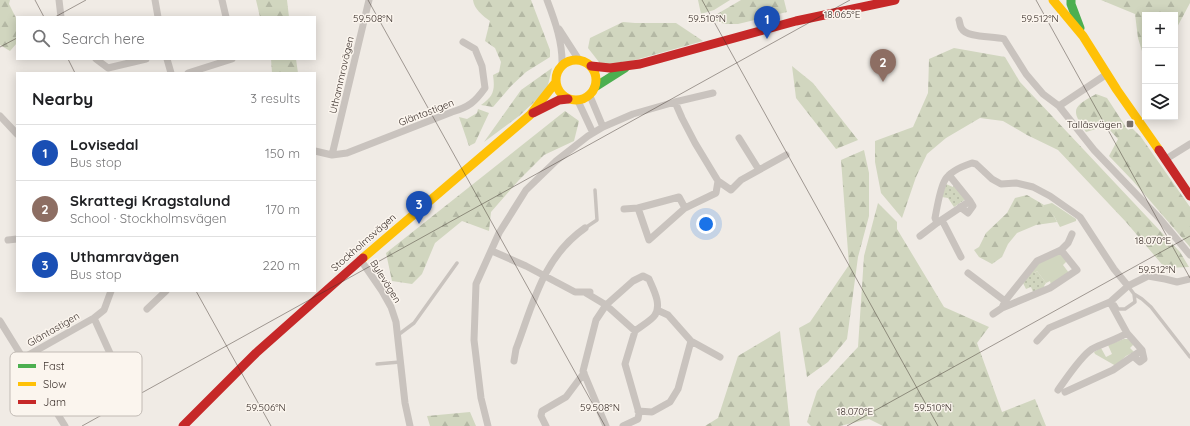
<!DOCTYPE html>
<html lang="en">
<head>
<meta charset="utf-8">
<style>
  body { margin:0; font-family:Quicksand,sans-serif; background:#f6f6f6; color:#202124 }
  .controls { position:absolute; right:12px; top:12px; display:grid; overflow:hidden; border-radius:0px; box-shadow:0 2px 10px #0003 }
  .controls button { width:36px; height:36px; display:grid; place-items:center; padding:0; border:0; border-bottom:1px solid #e0e0e0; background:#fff; color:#202124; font:20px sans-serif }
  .you { position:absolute; left:706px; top:224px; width:14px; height:14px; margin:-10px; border:3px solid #fff; border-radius:50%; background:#1a73e8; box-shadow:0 0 0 6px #1a73e833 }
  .badge { display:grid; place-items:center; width:26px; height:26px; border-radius:50%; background:#7c3aed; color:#fff; font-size:13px; font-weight:700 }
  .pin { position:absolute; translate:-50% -33px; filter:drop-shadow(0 1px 2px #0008) }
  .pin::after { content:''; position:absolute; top:21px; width:14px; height:12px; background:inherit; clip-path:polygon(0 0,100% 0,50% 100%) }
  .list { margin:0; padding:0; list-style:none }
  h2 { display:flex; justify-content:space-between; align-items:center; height:52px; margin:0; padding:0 16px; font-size:17px }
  h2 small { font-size:13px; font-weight:400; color:#757577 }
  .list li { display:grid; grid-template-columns:26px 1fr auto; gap:12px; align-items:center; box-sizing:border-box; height:56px; padding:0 16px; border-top:1px solid #e0e0e0 }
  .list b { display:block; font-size:15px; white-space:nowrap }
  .list p { margin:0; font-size:13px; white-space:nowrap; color:#757577 }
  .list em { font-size:13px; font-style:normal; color:#757577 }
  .icon { flex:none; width:22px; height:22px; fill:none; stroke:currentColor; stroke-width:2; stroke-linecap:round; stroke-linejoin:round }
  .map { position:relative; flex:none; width:1190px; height:426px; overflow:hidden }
  .search { position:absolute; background:#fff; box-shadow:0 2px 10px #0003; left:16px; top:16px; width:300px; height:44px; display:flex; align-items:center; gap:10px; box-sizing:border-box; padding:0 14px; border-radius:0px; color:#757577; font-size:15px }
  .panel { position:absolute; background:#fff; box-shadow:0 2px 10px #0003; left:16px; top:72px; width:300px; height:220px; border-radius:0px }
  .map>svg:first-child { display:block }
</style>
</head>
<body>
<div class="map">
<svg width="1190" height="426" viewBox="0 0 1190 426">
  <defs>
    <pattern id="forest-firs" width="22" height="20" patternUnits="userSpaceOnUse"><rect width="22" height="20" fill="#d1d6bf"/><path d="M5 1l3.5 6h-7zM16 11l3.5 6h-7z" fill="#b4b8a4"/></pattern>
    <pattern id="park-dots" width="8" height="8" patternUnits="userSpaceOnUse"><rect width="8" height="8" fill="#d1d6bf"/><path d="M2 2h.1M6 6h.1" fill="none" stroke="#b4b8a4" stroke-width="1.8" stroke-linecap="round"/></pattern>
  </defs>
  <rect width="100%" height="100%" fill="#f0ebe5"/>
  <path fill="#d1d6bf" d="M1052,203L1076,219V221L1060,227L1054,216L1043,207L1044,205Z
    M1061,253L1067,261L1063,265L1069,273L1051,285L1050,281L1046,283L1037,271L1035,273L1033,270L1039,262Z
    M1124,339H1128L1134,344L1130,348L1134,352L1126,356L1116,366L1095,354L1094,352L1101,348L1106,357L1112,354L1108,345Z"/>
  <path fill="url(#forest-firs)" d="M0,0H10L9,4L17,20V43L10,51L0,45Z
    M256,0H287L289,17H260Z
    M473,0H531L550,50V57L526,72L511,86L493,107L481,105C494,96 495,90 493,75L499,72L501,62L495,48L485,41L490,21C483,16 474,9 473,0Z
    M698,0H730L714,10L701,14Z
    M741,0H784L787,12L738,24H725L714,20L712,17Z
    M1101,0H1190V3L1175,31V15H1145V61L1138,38L1135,14Z
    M623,22L635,23H676L703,41L610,67L602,66L588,48L590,38Z
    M954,48L1005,57L1020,82L1180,252L1189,267L1165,268L1126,222L1058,150L1027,135L1003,121L980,118L946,138L927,154L916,177L902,218L881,193L875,162V141L913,127L928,93L929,59Z
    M271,59H296L298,73H272Z
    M792,66L813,83L858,140L836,149L796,98Z
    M552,68L548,85L545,92L519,116L484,142L521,90Z
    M1096,94L1107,98L1128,130L1132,128L1141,137L1190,207V247L1133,181L1109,156L1118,139L1106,126L1086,132C1070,109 1073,107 1096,94Z
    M478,109L489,113L475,143L469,146L459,117L467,119L477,113Z
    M565,111L579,121L574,141L544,155L519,180L491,212L489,231L462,221L435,243L422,274L412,284L392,281L386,253Z
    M864,150L869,173V216L858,257L847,339L828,362L807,377L799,328L810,322L849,265L841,160Z
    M1027,195L1044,205L1043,207L1051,206L1050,212L1054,216L1057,222L1036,225L1017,233L1008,244L1002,257L992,264L979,257L974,250L979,247L986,233L1007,213L1015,198Z
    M878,203L897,222V229L944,307L989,327L977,343L1002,412L1035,399L1046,426H883L869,419L840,426H811L807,422L817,391L858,347L864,256Z
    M780,331L790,426H705L718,418L738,356Z
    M470,412L476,426H430L427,416Z"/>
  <path fill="url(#park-dots)" d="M946,184L953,187L955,184L966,199L954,207L948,198L942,197Z
    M1033,270L1035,273L1037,271L1046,283L1044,286L1045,288L1033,292L1031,287L1026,289L1023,283Z"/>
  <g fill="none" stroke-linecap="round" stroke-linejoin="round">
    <path stroke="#c9c3be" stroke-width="3.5" d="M585,228L597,220L595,190
      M1134,294L1142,299L1151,307L1190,357
      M1115,304L1118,309H1125L1135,302L1134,294L1128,286
      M398,335L414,323L457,263
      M377,364L400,362"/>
    <path stroke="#c9c3be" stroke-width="7" d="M59,0L61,17
      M155,0L158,17
      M222,0L226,17
      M547,0C555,21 563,43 562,66
      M959,20C960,23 960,27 962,29C967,38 993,36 1004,39L1026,74L1043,94L1059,106L1094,150L1160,219L1190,255
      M559,29L579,60
      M96,59L108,68L146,59
      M167,59L171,73
      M188,73L232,59
      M713,93L675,102L682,118L695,143L718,181L731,190L741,180L786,155
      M590,96L603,127
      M578,101L593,133
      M1059,106L1107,74
      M0,116L17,134
      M739,138L759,170
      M315,151L332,155L347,153L452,112C469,107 475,102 485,88L482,66L475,49L463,42
      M332,155L369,0
      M1166,159L1190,144
      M960,207L968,213L973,206L970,201
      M685,208L679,197L638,208L649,240L685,208L716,193L718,181
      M624,209L638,208
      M942,220L961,257
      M937,223L935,218C937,208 940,188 945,180C950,171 963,166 972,163L976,164L992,179L1001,184L1016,183L1033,187L1050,196L1080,217L1114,269L1128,286
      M920,236L937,223L970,201L949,175
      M8,240L17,239
      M492,251L526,266L575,292H590
      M360,259L382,291L391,307L396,322L405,403L410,426
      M968,273L1005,301
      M586,293L606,305L633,281L643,276L649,279C653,289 662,304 655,315C652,320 640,327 635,331L606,305L596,320L583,371L606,426
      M1002,308L1050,288L1077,270L1061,250L1068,243L1072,234
      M147,309L166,291
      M993,314L1002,308L1005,301L1037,261L1061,250
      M94,318L134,406
      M0,321L65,426
      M691,341L720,357
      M1037,341L1049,328L1110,302L1128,286L1148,276L1165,279L1177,282L1190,279
      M1133,356L1140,362L1144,359L1142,350
      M23,358L94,318L104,310L111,291
      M514,361L516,349C533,304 543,257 585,228
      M1058,390C1066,379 1081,356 1092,349C1103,343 1116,340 1127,333
      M1065,392L1113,370L1142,350L1127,333L1110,302
      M638,411L652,412L670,402L678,389L691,341L668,315L657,310
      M488,426L481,398L474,340L476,284L499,233L526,190L556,161L588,136L603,127L633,114L675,102
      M546,426L541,416L542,411L566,397L584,373
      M623,426L638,419L639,413L625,364L635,331"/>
    <path stroke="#4caf50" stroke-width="9" d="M1071,0V4L1080,28
      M595,87L625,68"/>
    <path stroke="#ffc107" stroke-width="9" d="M1053,0L1083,36L1117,90L1159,150
      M556 80a20 20 0 1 1 40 0a20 20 0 1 1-40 0Z
      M363,258L530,115L556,82"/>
    <path stroke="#c62828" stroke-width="9" d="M591,66L610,68L640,64L796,21L895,0
      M533,113L559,100L568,99
      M1159,150L1190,196
      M183,426L256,353L363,258"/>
  </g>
  <path fill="none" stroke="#3b302b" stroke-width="1" stroke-opacity="0.45" d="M35,0L44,17M368,0L605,426M702,0L938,426M1036,0L1190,278M55,17L86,0M0,47L17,38M68,59L75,73M196,291L271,426M82,426L850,0M847,426L1190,236"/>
  <rect fill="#7a716c" stroke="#fbf5ee" stroke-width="1.5" x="1126" y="120" width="8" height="8" rx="2"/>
  <g text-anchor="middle" stroke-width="3" stroke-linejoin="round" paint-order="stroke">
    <g font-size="10" fill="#3b302b" stroke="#fbf5ee">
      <text transform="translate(341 75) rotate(-77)" y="4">Uthammravägen</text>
      <text transform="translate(426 112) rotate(-21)" y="4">Gläntastigen</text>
      <text transform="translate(363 242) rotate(-41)" y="4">Stockholmsvägen</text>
      <text transform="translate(386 281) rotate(58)" y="4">Bylevägen</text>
      <text transform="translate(53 329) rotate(-30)" y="4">Gläntastigen</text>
    </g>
    <g font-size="10" fill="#3b302b" stroke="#fbf5ee" text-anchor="end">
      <text x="1122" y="128">Tallåsvägen</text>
    </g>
  </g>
  <rect x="10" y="352" width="132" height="64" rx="6" fill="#fbf5ee" stroke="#c1bab4" stroke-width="1"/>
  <rect x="18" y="364" width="18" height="4" fill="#4caf50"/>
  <rect x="18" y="382" width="18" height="4" fill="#ffc107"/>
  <rect x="18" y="400" width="18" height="4" fill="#c62828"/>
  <g font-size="11" fill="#3b302b">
    <text x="43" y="370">Fast</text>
    <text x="43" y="388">Slow</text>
    <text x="43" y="406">Jam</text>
  </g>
  <g font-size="10" text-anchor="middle" fill="#3b302b" stroke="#fbf5ee" stroke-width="3" stroke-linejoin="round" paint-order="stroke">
    <text x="842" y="18">18.065°E</text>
    <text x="373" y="22">59.508°N</text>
    <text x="707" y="22">59.510°N</text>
    <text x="1040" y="22">59.512°N</text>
    <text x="1153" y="244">18.070°E</text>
    <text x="1157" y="273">59.512°N</text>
    <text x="266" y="411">59.506°N</text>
    <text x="600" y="411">59.508°N</text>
    <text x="933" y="411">59.510°N</text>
    <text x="855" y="415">18.070°E</text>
  </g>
</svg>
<div class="controls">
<button>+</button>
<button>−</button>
<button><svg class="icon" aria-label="layers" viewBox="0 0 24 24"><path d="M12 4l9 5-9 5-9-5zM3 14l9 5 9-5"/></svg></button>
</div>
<div class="you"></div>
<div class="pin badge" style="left:767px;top:39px;background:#1a4fb4">1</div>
<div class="pin badge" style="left:883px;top:82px;background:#8d6e63">2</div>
<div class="pin badge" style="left:419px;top:224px;background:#1a4fb4">3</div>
<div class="search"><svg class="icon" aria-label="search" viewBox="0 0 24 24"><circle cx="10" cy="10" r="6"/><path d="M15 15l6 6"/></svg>Search here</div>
<section class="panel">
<h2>Nearby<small>3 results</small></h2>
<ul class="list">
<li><span class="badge" style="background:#1a4fb4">1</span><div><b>Lovisedal</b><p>Bus stop</p></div><em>150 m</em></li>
<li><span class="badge" style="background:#8d6e63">2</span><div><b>Skrattegi Kragstalund</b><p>School · Stockholmsvägen</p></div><em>170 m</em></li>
<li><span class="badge" style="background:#1a4fb4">3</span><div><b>Uthamravägen</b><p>Bus stop</p></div><em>220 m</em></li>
</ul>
</section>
</div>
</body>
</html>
